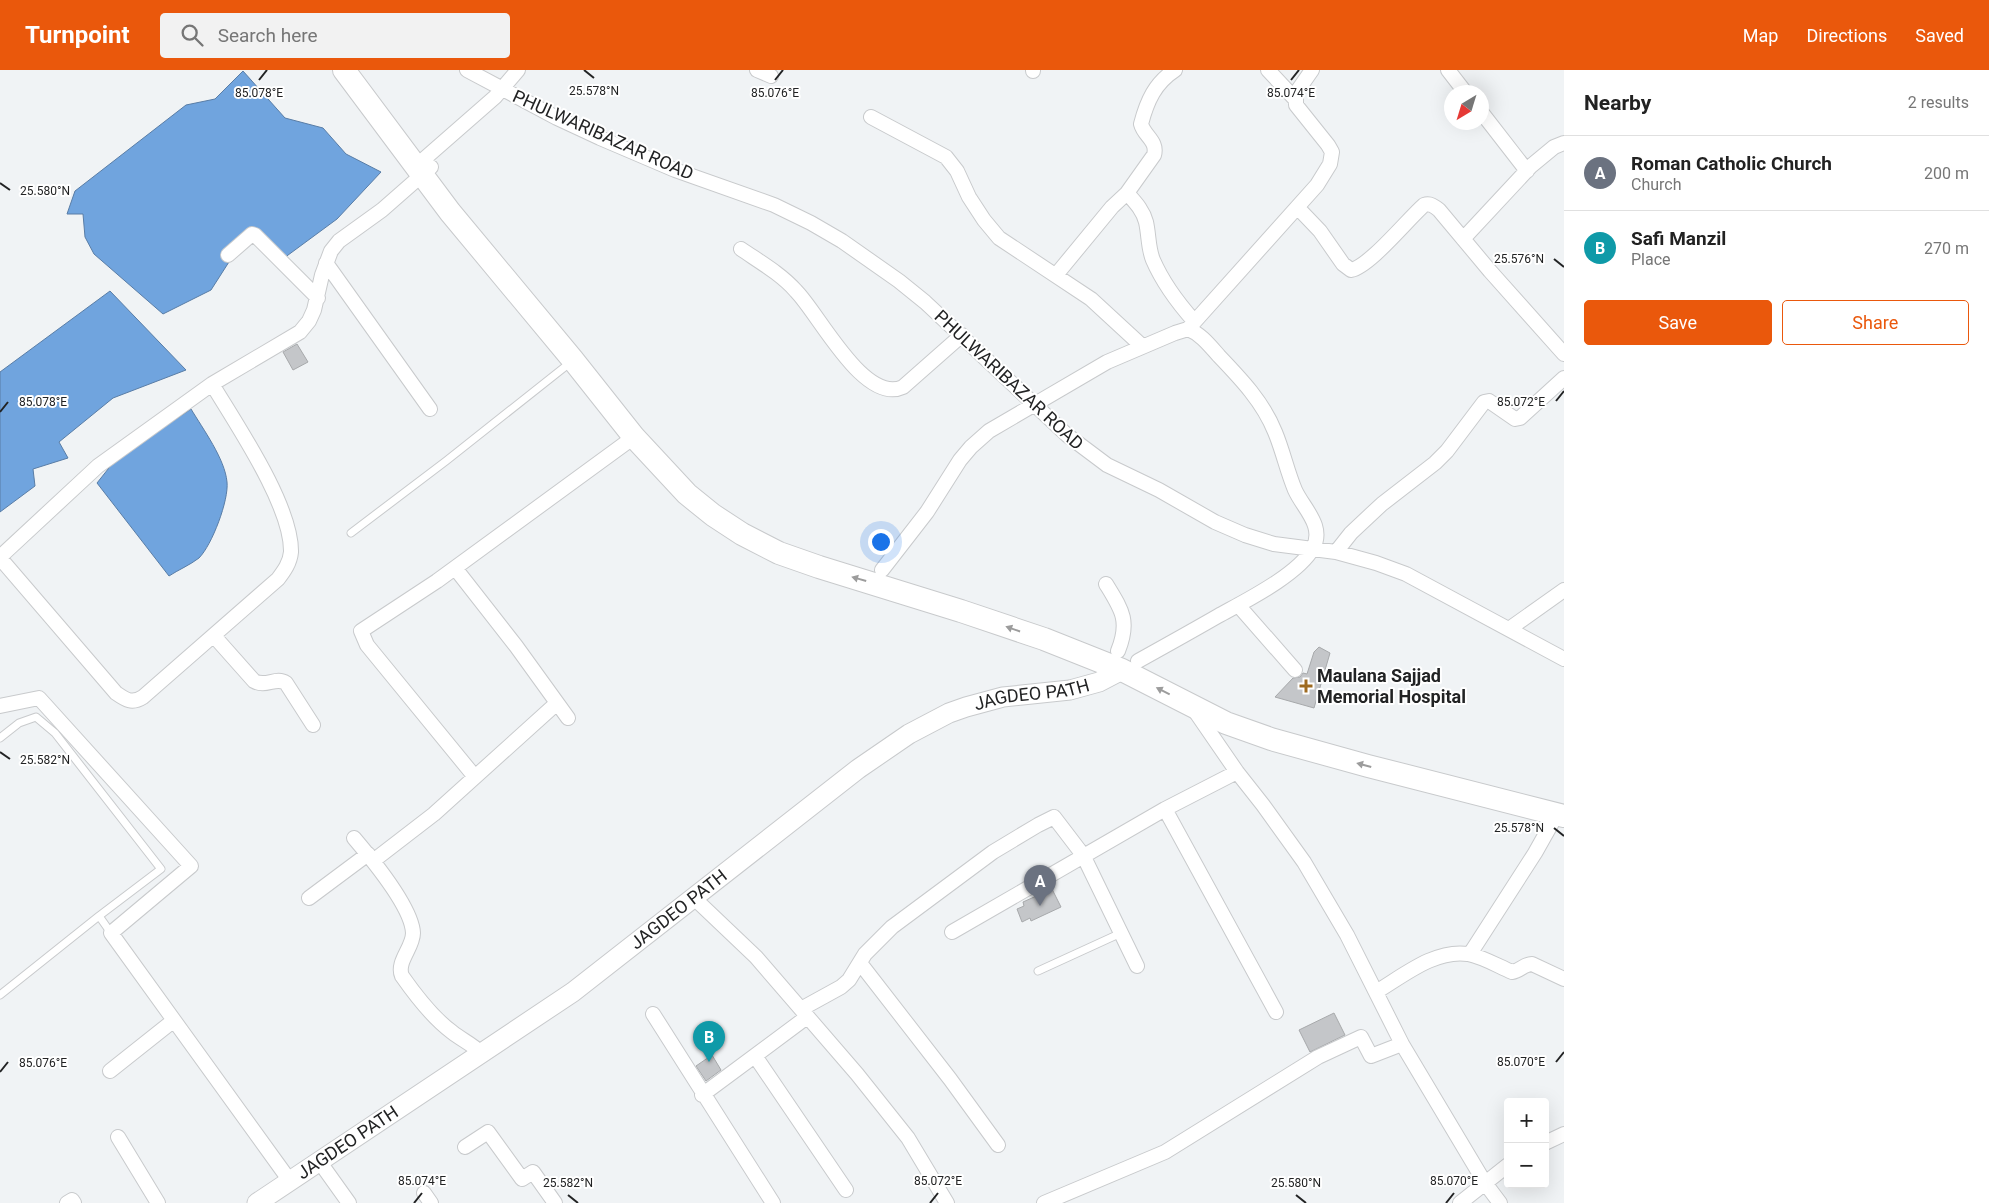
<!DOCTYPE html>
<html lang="en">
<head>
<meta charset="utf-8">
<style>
  body { margin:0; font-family:Roboto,sans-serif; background:#f2f2f2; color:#222 }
  .controls { position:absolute; right:15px; bottom:15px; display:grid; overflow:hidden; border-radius:5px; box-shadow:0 5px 20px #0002 }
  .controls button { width:45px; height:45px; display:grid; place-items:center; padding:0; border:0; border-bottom:1px solid #e0e0e0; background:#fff; color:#222; font:25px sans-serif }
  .compass { position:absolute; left:1444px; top:15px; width:45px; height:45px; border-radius:50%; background:#fff; box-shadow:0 5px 20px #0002; rotate:218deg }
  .you { position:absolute; left:880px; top:471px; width:18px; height:18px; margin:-12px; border:4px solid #fff; border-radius:50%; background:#1a73e8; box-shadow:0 0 0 8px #1a73e833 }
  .badge { display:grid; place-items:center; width:32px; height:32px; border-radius:50%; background:#ea580c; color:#fff; font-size:16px; font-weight:700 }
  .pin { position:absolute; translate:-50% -41px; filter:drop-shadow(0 1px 2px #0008) }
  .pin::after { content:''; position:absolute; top:26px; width:18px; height:15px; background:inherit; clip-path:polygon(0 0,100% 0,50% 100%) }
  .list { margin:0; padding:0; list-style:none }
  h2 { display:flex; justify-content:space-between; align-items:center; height:65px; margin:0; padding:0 20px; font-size:21px }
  h2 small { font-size:16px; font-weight:400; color:#767676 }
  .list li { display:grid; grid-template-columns:32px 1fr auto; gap:15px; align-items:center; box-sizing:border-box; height:75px; padding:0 20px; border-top:1px solid #e0e0e0 }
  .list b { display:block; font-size:19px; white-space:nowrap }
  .list p { margin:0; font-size:16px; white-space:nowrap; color:#767676 }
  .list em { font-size:16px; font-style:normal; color:#767676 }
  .actions { display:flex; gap:10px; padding:15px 20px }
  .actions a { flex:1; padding:11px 0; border:1px solid #ea580c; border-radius:5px; text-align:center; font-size:18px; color:#ea580c }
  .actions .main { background:#ea580c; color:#fff }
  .icon { flex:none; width:28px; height:28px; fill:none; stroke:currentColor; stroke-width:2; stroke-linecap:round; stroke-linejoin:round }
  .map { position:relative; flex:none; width:1564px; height:1133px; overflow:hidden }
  header { display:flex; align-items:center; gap:30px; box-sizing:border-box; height:70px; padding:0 25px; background:#ea580c; color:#fff }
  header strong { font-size:24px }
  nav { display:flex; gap:28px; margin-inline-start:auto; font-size:18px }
  .search { width:350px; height:45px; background:#f2f2f2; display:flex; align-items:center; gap:12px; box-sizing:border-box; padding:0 18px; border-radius:5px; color:#767676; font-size:19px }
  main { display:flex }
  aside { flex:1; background:#fff }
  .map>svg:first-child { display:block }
</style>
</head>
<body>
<header>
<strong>Turnpoint</strong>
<div class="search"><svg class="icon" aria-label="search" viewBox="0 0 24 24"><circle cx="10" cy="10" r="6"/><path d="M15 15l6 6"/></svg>Search here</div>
<nav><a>Map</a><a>Directions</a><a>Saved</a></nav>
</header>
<main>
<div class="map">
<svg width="1564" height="1133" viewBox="0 0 1564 1133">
  <rect width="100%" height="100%" fill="#f0f3f5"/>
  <path fill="#70a4de" stroke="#597da6" d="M243,1L285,48L323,58L346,84L381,102L337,149L280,191L255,165L236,181L211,220L163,244L94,184L85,167L83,144H67L75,121L186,35L215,29Z
    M110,221L186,300L113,328L59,372L68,388L33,399L35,416L0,442V302Z
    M191,339C203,359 225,389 227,412C229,430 212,475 199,488C190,495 178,500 169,506L97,413L116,389Z"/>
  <path fill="#c4c6c9" stroke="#a7a9ab" d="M297,274L308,292L293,300L283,282Z
    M1319,577L1330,583L1314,638L1275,627L1293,608L1300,607L1303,603L1307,604L1314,582Z
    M1052,819L1061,837L1031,851L1030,848L1022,852L1017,839L1024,836L1023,832Z
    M1334,943L1345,965L1310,982L1299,960Z
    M712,985L721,1000L706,1011L696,996Z"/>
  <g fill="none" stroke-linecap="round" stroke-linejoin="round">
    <g stroke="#c8cacc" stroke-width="9">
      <path id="service" d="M351,463L446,391L571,292
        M0,668L19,653L36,647L55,663L161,799L99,846
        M1038,901L1121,863
        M0,925L99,846L111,863"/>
    </g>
    <g stroke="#c8cacc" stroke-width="16">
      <path id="minor" d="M467,0L557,48L600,68L675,100L774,135L811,153L842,171L899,211L925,232L1067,365L1107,395L1159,420L1215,452L1245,465L1274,474L1336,482L1376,493L1406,504L1564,589
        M757,0L771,6
        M1033,0V1
        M1268,0L1295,29
        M1448,0L1465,22
        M1482,43L1527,101
        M871,47L946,87L957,101L969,127L984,150L999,168L1091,229L1142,276
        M415,97L495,27L518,0
        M1127,123C1135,132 1143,140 1146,152C1149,165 1148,178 1153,190C1163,213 1178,233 1194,251
        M1298,138L1320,161L1343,194L1351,200C1370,196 1407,150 1424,135C1430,133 1434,136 1439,140L1490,201L1564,284
        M1463,169L1531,96L1554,77L1564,73
        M741,179C760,192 781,204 796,221C819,244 864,335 903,317L962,265
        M228,185L252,164L255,165L318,228
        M326,193L430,339
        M1056,205L1112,137L1127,123L1154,85C1158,71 1144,66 1141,54C1147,31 1155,13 1175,0
        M1188,259L1317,115L1330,94L1332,82L1328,75L1296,35V23L1312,0
        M1336,482L1351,463L1382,434L1435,393L1447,381L1484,332L1489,331L1515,349L1520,348L1564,308
        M0,487L98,396L212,314L300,262L309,251L314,240L322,205L331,181L339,171L382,140L431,97
        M0,488L116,623C126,630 132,634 143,627L278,509C284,501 290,493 291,482C292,436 236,354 212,314
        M455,498L516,576L568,648
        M882,500L927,442L960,390L971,377L989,361L1107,292L1175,263L1188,259C1201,264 1210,276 1219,286C1241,309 1263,332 1275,362C1283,381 1287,401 1295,420C1303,438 1325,456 1313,478C1298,505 1245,531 1218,546C1192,561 1165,576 1138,591
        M1106,514C1122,540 1130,551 1118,581
        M1238,535L1295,600
        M1509,559L1564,520
        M214,566L254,611C266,618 276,606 286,613L313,655
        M0,636L39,628L191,796L111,863L290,1111
        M1195,641L1237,702L1263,735L1304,792L1347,865L1402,974L1485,1113L1500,1133
        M475,707L367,575L361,561L437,511L634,367
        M1165,739L1276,942
        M354,768C371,788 412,837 413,863C413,878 396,892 402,906C416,926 433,948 452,962C462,970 472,974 481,983
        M373,791L434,744L557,633
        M309,828L368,784
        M694,828L756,887L857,1004L908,1068L947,1133
        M952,862L1165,739L1237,702
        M1470,884L1535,783L1557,744
        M860,893L950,1009L998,1075
        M1376,922C1403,906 1435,879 1468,884C1483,887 1498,896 1512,902C1520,901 1524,894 1532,894L1564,909
        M801,939L841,917L849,910L865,884L892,857L993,782L1038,755L1054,747L1083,785L1137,896
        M653,944L773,1133
        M755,986L846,1120
        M110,1001L173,951
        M702,1025L807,947
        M118,1067L158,1133
        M1545,1073L1564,1064
        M465,1077L488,1062L522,1109L533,1102L555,1133
        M319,1091L349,1133
        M424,1123L431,1133
        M67,1133L72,1130L74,1133
        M1044,1133L1165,1082L1318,987L1361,967L1371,986L1402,974
        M1460,1133L1508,1095"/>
    </g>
    <g stroke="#c8cacc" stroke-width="21">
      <g id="secondary">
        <path id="s1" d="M257,1133L573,922L858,699L909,664L949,643L966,637L1003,627L1070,620L1099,612L1122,600"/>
      </g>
    </g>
    <g stroke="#c8cacc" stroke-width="24">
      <path id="trunk" d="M344,0L450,142L573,290L634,367L687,424L713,445L742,464L779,483L819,497L961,541L1044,569L1122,600L1226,653L1271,669L1368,696L1564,746"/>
    </g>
    <use href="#service" stroke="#fff" stroke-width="7"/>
    <use href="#minor" stroke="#fff" stroke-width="14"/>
    <use href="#secondary" stroke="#fff" stroke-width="19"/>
    <use href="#trunk" stroke="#fff" stroke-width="22"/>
  </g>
  <defs><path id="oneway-solid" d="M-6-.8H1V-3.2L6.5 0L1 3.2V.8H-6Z" transform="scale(1.25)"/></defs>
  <g fill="#9c9c9c">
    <use href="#oneway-solid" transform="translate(859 509) rotate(-164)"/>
    <use href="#oneway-solid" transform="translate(1013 559) rotate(-161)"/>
    <use href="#oneway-solid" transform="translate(1163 621) rotate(-153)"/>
    <use href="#oneway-solid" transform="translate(1364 695) rotate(-165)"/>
  </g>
  <path fill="none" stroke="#222324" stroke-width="2" d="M584,0L594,8M259,10L267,0M775,10L783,0M1291,10L1299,0M0,113L10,120M1554,189L1564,197M1556,331L1564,321M0,342L8,332M0,682L10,689M1554,758L1564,766M1556,992L1564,982M0,1002L8,992M568,1125L578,1133M1296,1125L1306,1133M414,1133L422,1123M930,1133L938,1123M1446,1133L1454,1123"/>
  <path fill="#9e6b21" stroke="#fff" stroke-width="2" d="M1303.5 608.5h5v5h5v5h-5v5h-5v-5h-5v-5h5z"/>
  <g text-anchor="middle" stroke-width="4" stroke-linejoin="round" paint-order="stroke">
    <g font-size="18" fill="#222324" stroke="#fff">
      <text transform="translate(603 65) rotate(24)" y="6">PHULWARIBAZAR ROAD</text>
      <text transform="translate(1009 310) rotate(43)" y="6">PHULWARIBAZAR ROAD</text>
      <text dy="6" stroke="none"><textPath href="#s1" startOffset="934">JAGDEO PATH</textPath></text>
      <text dy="6" stroke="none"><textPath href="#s1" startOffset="514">JAGDEO PATH</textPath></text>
      <text dy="6" stroke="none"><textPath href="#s1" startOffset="109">JAGDEO PATH</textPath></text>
    </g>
    <g font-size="18" font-weight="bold" fill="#222324" stroke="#fff" text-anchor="start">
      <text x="1317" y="612">Maulana Sajjad<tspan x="1317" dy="21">Memorial Hospital</tspan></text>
    </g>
  </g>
  <g font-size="12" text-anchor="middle" fill="#222324" stroke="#fff" stroke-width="4" stroke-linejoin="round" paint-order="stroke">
    <text x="594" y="25">25.578°N</text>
    <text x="259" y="27">85.078°E</text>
    <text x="775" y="27">85.076°E</text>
    <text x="1291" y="27">85.074°E</text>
    <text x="45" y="125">25.580°N</text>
    <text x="1519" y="193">25.576°N</text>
    <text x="1521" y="336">85.072°E</text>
    <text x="43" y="336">85.078°E</text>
    <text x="45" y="694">25.582°N</text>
    <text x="1519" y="762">25.578°N</text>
    <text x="1521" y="996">85.070°E</text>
    <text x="43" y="997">85.076°E</text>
    <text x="422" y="1115">85.074°E</text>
    <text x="938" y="1115">85.072°E</text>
    <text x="1454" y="1115">85.070°E</text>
    <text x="568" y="1117">25.582°N</text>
    <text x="1296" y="1117">25.580°N</text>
  </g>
</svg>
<div class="controls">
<button>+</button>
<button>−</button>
</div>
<svg class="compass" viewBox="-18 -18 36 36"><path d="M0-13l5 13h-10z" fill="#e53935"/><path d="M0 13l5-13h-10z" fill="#767676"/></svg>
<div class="you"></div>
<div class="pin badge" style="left:1040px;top:836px;background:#6b7280">A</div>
<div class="pin badge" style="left:709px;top:992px;background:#0f9aa8">B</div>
</div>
<aside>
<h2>Nearby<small>2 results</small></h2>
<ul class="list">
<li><span class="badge" style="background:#6b7280">A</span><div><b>Roman Catholic Church</b><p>Church</p></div><em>200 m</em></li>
<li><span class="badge" style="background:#0f9aa8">B</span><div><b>Safi Manzil</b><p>Place</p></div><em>270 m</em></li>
</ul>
<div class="actions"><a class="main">Save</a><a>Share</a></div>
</aside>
</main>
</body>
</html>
